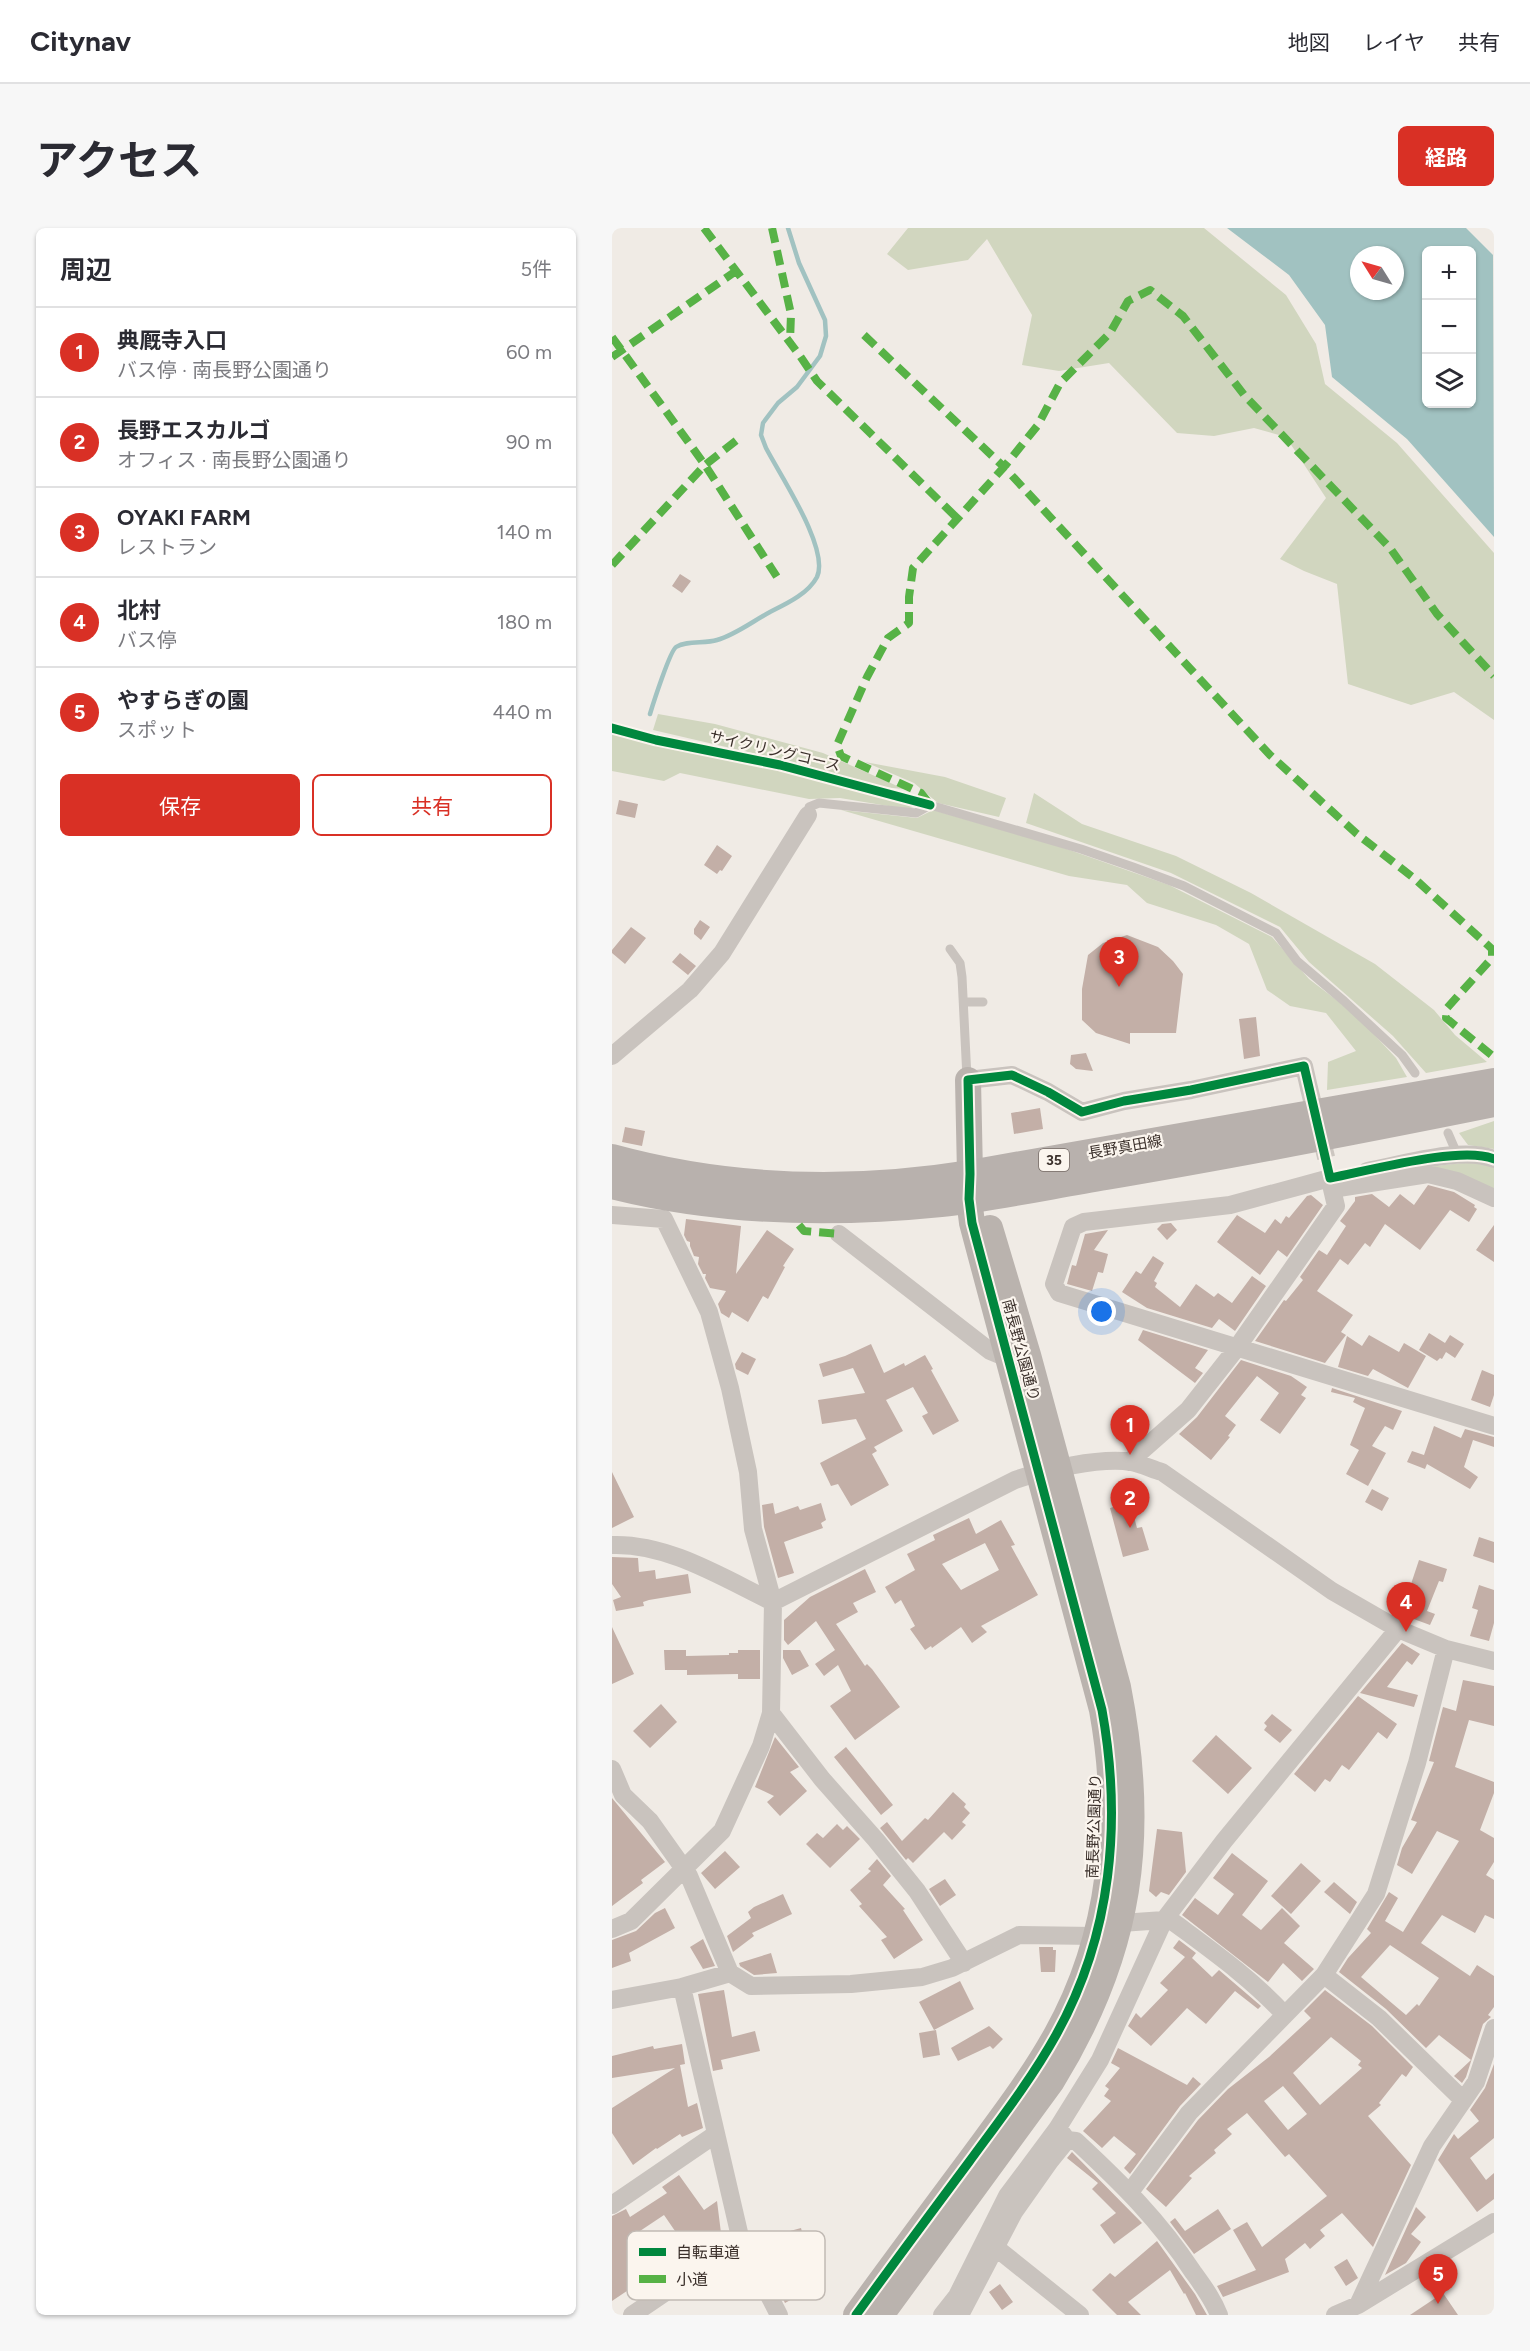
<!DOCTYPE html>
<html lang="ja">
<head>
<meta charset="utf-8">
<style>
  body { margin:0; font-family:Figtree,"Noto Sans JP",sans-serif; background:#f7f7f7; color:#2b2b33 }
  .controls { position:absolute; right:18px; top:18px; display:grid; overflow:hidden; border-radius:9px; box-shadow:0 2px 4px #0004 }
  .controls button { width:54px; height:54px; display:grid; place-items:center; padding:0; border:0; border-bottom:2px solid #e1e1e2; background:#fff; color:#2b2b33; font:30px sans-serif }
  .compass { position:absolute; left:738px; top:18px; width:54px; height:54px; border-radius:50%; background:#fff; box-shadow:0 2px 4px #0004; rotate:307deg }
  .you { position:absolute; left:490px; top:1084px; width:21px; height:21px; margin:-15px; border:4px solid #fff; border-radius:50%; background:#1a73e8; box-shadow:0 0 0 9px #1a73e833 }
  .badge { display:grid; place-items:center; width:39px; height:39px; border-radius:50%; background:#d93025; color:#fff; font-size:20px; font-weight:700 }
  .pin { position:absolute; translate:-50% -50px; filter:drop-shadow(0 2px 3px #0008) }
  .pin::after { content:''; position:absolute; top:32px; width:21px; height:18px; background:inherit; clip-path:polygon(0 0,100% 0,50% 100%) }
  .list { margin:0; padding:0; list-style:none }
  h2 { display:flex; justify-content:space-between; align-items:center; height:78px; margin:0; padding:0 24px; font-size:26px }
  h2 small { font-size:20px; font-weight:400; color:#7c7c81 }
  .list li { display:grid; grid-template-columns:39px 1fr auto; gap:18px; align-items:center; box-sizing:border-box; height:90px; padding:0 24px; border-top:2px solid #e1e1e2 }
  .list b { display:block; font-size:22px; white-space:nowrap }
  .list p { margin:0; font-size:20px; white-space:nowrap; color:#7c7c81 }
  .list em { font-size:20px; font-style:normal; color:#7c7c81 }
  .actions { display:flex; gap:12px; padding:18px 24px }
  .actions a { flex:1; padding:14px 0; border:2px solid #d93025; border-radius:9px; text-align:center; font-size:21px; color:#d93025 }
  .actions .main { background:#d93025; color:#fff }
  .icon { flex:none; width:33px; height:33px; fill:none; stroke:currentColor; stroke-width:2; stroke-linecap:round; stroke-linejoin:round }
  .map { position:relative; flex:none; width:882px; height:2087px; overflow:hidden; border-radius:9px }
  header { display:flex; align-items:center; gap:36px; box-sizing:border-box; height:84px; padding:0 30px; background:#fff; border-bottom:2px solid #e1e1e2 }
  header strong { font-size:28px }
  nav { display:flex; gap:33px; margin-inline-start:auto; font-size:21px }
  .intro { display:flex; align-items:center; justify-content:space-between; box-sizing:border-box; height:144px; padding:0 36px }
  h1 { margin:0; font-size:42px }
  .button { padding:15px 27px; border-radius:9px; background:#d93025; color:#fff; font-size:21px; font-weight:700 }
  main { display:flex; gap:36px; padding:0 36px }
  aside { flex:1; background:#fff; border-radius:9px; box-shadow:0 2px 4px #0004 }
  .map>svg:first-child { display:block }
</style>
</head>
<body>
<header>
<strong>Citynav</strong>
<nav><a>地図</a><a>レイヤ</a><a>共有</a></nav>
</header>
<div class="intro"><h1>アクセス</h1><a class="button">経路</a></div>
<main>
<aside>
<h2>周辺<small>5件</small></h2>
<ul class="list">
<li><span class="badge">1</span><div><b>典厩寺入口</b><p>バス停 · 南長野公園通り</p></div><em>60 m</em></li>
<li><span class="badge">2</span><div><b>長野エスカルゴ</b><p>オフィス · 南長野公園通り</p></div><em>90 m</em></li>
<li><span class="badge">3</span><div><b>OYAKI FARM</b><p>レストラン</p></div><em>140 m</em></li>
<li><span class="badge">4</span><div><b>北村</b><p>バス停</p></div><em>180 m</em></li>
<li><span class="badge">5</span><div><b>やすらぎの園</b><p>スポット</p></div><em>440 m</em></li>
</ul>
<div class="actions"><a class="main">保存</a><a>共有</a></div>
</aside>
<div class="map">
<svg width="882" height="2087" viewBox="0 0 882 2087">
  <rect width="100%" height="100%" fill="#f0ebe5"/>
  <path fill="#d1d6bf" d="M296,0H592L674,67L704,116L713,156L785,215L882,325V492L842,464L799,477L736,456L725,356L692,343L668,331L714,270L674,209L642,200L602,208L565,205L497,135L447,143L410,137L420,87L375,11L356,32L296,42L275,26Z
    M46,486L103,496L211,525L292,561L271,559L179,534L41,502Z
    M0,506L177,545L306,578L294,581L228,570L197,571L68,545L52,553L0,543Z
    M253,534L333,549L394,570L387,589L326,575L302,555Z
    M422,565L470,596L564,628L639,665L763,736L822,782L843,807L875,834L814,845L781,808L697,734L668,699L559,645L414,595Z
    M229,582L305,590L321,582L449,619L557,657L660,709L697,751L744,787L784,830L795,849L715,862L716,834L744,823L714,785L678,778L655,762L637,716L604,697L535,675L515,657L457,648Z
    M882,893V921L856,917L847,905Z
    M868,933L882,938V961L814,939Z"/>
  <path fill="#a1c2c1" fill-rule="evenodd" d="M615,0H854L881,27L882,309L795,211L720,149L713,97L677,47ZM814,22H860V176H814ZM747,27H783V63H747Z"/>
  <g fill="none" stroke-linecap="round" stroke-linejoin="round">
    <path stroke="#a1c2c1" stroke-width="4.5" d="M38,486C41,476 58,423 64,419C75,412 93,416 105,412C123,407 141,393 158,384C174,376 196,366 205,349C218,321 168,247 154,220L149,207L151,195L166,175L185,159L208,128L214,108L213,92L187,35L176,0"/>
  </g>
  <path fill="#c3afa7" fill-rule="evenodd" d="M68,346L79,353L70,365L60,358Z
    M7,572L26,576L23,590L4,586Z
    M105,617L120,628L110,643L108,642L105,646L92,637Z
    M88,692L98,699L89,712L82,706V701Z
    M19,699L34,710L13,736L0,725V722Z
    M515,707L546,719L561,733L571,746L564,805H518V816L484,805L470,792V761L476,727L491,715Z
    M68,725L84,738L76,747L60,734Z
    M644,789L648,828L632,831L627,791Z
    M474,825L481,843L464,841L458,836L459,827Z
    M428,880L431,901L402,906L399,885Z
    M13,899L33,903L30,918L10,914Z
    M816,957L842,964L863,977L862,979L865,981L857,994L838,982L808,1022L773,996L758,1019L753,1015L736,1037L728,1031L705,1063L741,1087L729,1104L734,1107L713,1135L643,1113L672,1072L674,1073L691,1052L688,1049L707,1022L715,1027L734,998L728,993L743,973V969L760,966L777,979L788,966L802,977Z
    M699,967L711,977L675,1029L666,1022L648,1047L605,1014L625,987L653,1005L663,991L669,996L674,988L677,990L695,968Z
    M74,991L129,998L124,1046L155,1002L182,1021L171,1038L173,1039L156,1071L151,1068L136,1094L120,1084L117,1090L109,1085L106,1076L114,1063L98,1060L93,1050L94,1046H91L86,1036L87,1029L82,1028L78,1018V1014L75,1013L72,1007Z
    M559,995L565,1002L555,1012L545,1001L550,996Z
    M882,997V1034L864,1022Z
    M496,1002L482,1022L496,1026L491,1045L486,1044L480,1063L455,1056L460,1037L464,1038L473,1006Z
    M541,1028L552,1035L542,1053L545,1055L543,1059L568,1079L584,1056L602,1069L606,1065L620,1075L640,1048L654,1058L623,1103L607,1091L600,1100L535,1080L510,1064L524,1043L529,1046Z
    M531,1102L596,1122L583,1140L591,1145L583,1155L526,1112Z
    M817,1105L833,1115L838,1107L852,1116L843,1130L834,1124L830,1131L828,1130L825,1133L807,1122Z
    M757,1107L787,1124L792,1115L814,1128L796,1160L761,1141L756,1148L726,1139L735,1108L750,1118Z
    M259,1116L272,1145L292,1135L293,1138L313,1127L321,1141L319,1142L347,1193L321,1207L310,1188L316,1185L301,1159L274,1172L291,1203L262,1219L265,1223L260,1226L277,1257L239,1278L226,1256L219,1258L208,1235L254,1211L244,1191L210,1196L206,1172L253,1165L241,1140L211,1149L207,1136L233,1128Z
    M130,1124L144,1131L136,1147L124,1141L123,1136Z
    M629,1132L679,1148L695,1159L689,1167L694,1170L668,1206L648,1192L667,1165L645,1148L613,1188L624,1197L616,1208L618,1209L599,1232L567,1206L585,1189Z
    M870,1142L882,1147V1167L878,1179L859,1172Z
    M720,1160L790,1183L781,1202L773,1198L760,1218L774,1225L756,1258L734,1246L747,1222L738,1217L753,1180L741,1174L743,1170L719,1164Z
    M822,1198L849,1210L853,1201L882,1209V1219L861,1212L852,1239L866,1249L858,1261L815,1236L813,1241L795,1234L800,1223L812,1227Z
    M0,1244L22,1289L0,1300Z
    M760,1261L777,1270L770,1283L753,1274Z
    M518,1274L525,1300L530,1299L537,1322L511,1329L498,1280Z
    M161,1275L163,1286L186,1278L188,1282L209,1275L214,1292L209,1295L211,1300L172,1314L182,1345L166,1350L152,1299L150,1277Z
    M357,1290L364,1306L389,1292L403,1317L399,1318L426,1367L369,1398L375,1404L360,1415L349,1399L320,1420L319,1418L313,1422L298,1401L303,1398L289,1372L283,1376L273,1359L303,1342L295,1326L323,1312L321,1307ZM373,1315L387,1342L349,1362L330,1336Z
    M867,1309L882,1314V1335L861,1328Z
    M0,1329L26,1330L27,1344L43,1342L44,1351L76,1346L79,1365L37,1372L31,1374L32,1378L4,1383L1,1372L9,1369L0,1356Z
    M807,1332L835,1341L831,1354L827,1353L815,1383L823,1386L818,1397L799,1390L808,1365L797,1362Z
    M253,1341L264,1364L241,1375L246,1384L224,1396L253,1438L255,1436L260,1441L288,1479L243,1512L218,1478L239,1463L226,1437L212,1448L203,1436L223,1422L204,1393L176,1417L172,1412V1392L198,1369Z
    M867,1357L882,1362V1395L877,1413L858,1408L866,1382L860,1380Z
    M0,1399L22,1446L0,1456Z
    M790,1415L808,1426L800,1437L795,1433L775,1459L806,1467L802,1479L748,1465Z
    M52,1422H74V1428L117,1427V1425H126V1422H148V1451H126V1446L75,1447V1442H53Z
    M171,1422H188L197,1438L180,1447L171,1430Z
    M851,1452L882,1458V1498L857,1492L843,1539L882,1554V1565L868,1602L882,1610V1634L874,1647L882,1652V1691L873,1687L863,1705L830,1687L809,1715L858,1748L865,1737L882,1748V1779L876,1787L879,1789L871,1796L854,1849L850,1855L842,1848L859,1832L827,1807L814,1820L774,1781L727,1744L736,1730L759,1705L755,1701L777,1664L786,1670L773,1693L791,1704L847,1613L825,1603L800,1646L785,1637L790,1620L805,1594L799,1592L822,1534L817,1533L831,1479L844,1483ZM778,1717L827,1750L807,1778L805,1776L794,1787L749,1749Z
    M746,1468L785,1496L775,1511L766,1504L737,1542L730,1537L718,1554L713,1551L703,1564L682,1546Z
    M49,1476L65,1494L38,1520L21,1503Z
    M660,1486L680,1502L668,1515L652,1502L655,1498L652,1495Z
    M604,1507L640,1540L616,1566L580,1533Z
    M163,1509L187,1539L178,1544L195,1563L168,1588L155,1574L162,1568L143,1559Z
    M234,1519L281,1577L269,1587L222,1529Z
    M341,1564L354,1576L352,1579L358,1585L350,1594L354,1597L340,1612L332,1604L301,1635L296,1630L294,1632L268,1600L275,1594L290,1613L313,1590L316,1592Z
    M0,1570L53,1634L29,1652L31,1655L0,1678Z
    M225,1596L231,1602L235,1598L248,1611L218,1640L194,1616L205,1605L211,1610Z
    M545,1601L570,1604L574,1644L557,1667L549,1664L544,1669L537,1663Z
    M113,1623L128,1639L103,1661L89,1645Z
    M620,1625L656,1653L630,1687L649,1702L670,1680L688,1698L672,1715L702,1741L690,1753L671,1735L656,1754L570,1687L583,1670L606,1687L622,1666L601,1650Z
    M265,1631L279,1648L271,1657L293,1681L291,1682L311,1712L282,1731L269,1712L275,1709L247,1678L250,1676L238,1662L259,1643L256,1641Z
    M689,1635L709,1653L679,1686L659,1668Z
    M333,1651L344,1667L328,1678L317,1661Z
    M722,1654L745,1674L738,1686L712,1664Z
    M171,1666L180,1686L140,1705L142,1708L121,1724L115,1708L139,1690L136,1684L142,1679Z
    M53,1680L63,1700L17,1725L19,1733L0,1740V1712L24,1703L43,1685Z
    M91,1711L103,1738L91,1741L78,1719Z
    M567,1712L584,1725L580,1730L600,1749L607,1742L649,1778L646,1781L623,1763L594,1796L575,1780L539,1818L516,1798L524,1785L529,1790L556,1762L548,1755L573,1729L561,1720Z
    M427,1719H441V1722H444L443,1744H429Z
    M159,1725L165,1745L142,1747L128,1738L127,1735Z
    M348,1753L362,1781L322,1802L307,1774Z
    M112,1762L120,1809L143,1803L148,1823L109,1832L111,1841L101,1843L86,1766Z
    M713,1762L760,1798L801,1839L794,1849L790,1846L767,1875L769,1877L756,1888L799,1937L761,2019L730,1985L708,2002L713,2008L698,2021L693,2015L673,2031L677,2044L611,2069L605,2058L644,2042L621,2002L635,1994L650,2019L715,1968L677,1926L673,1929L635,1885L615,1901L620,1906L602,1922L604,1925L577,1948L580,1950L554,1979L534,1961L586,1892L616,1861L657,1829L699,1790L692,1783ZM719,1809L749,1833L746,1837L750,1840L708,1877L681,1845ZM671,1858L695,1886L676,1902L652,1873Z
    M377,1798L391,1811L381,1821L378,1818L346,1833L339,1820Z
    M324,1802L328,1827L311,1830L307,1805Z
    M70,1816L73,1836L68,1837L76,1879L85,1875L91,1900L70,1909L68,1906L45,1921L44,1920L21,1937L0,1905V1880L63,1840L0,1850V1828L41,1818L42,1821Z
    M506,1820L575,1857L581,1849L589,1856L568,1878L518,1946L512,1940L524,1926L502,1908L490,1920L471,1903L499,1873L492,1868L497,1861L493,1858L508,1840L499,1835Z
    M882,1836V1910L858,1930L874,1952L882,1945V1971L865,1984L826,1932L842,1906L846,1911L867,1893L858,1882L873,1860Z
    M460,1924L530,1995L502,2016L488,1997L504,1985L480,1961L486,1955L455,1930Z
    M67,1947L92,1982L105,1973L109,2005L98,2013L90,2003L72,2016L52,1987L28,2003L52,2038L0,2073V1988L14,1981L18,1989L55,1965L50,1959Z
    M804,1979L814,1989L799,2006L809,2014L794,2035L773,2047Z
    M606,1981L619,2001L582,2026L558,1994L563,1990L573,2003Z
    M189,2000L195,2023L182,2027L200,2060L173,2075L142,2013Z
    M545,2013L583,2066L595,2087H584L573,2065L572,2066L558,2042L516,2074L529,2087H505L480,2062L498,2045L503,2049Z
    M735,2031L746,2050L734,2058L722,2039Z
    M388,2056L401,2074L390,2082L377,2064Z
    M831,2065L846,2087H798Z"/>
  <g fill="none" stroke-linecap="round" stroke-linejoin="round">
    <path stroke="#ccc6c0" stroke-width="18" stroke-dasharray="18 9" stroke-linecap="butt" d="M697,860L715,933"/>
    <path stroke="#c9c3be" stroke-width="9" d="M196,587L197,579L207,575L304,585L318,577L469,621L521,639L572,658L664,705L685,733L732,773L790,827L803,845
      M338,721L348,735L350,749L355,850
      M352,774H371
      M836,905L845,926"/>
    <path stroke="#c9c3be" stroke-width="18" d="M0,828L78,762L110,725L196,587
      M356,852L400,847L436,864L470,884L512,873L579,862L692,838L697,860
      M755,943C789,937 850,918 882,931
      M882,970L845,953L816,946L720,961L718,950L618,977L472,994L461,999L442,1056L447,1065L882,1198
      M0,987L52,991L97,1084L118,1160L136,1244L141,1301L161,1374L159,1485L149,1518L110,1603L19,1693L0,1701
      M227,1006L378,1123L395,1130
      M517,1234L576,1182L624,1121L724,978L720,961
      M0,1317C56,1315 111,1350 161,1374
      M161,1374L403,1252C431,1242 489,1229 519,1234C529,1236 540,1241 550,1244L720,1363L786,1401L834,1421L882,1433
      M159,1485L210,1551L264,1612L305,1663L352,1735
      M0,1541L11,1567L38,1593L77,1648L118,1745
      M509,1695L552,1692L612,1613L786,1401
      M712,1747L767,1790L851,1872
      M70,1759L129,2013L167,2087
      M0,1772L70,1759L118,1745L139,1758L239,1756L310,1749L340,1740L407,1707L484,1708
      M455,1912L464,1913C509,1955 547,1992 581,2044C591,2058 601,2071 607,2087
      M518,1964L577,1885L712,1747L764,1666L805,1535L834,1421
      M0,1977L104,1906
      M383,2019L468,2087
      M746,2077L820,1918L864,1854L882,1800
      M20,2087L129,2013
      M330,2087L345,2068L395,1968L445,1901L488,1832L552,1692L560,1693C599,1722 639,1750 672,1786
      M348,2087L402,1984L438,1933L455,1912L449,1904
      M723,2087L746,2077L882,1994"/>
    <path stroke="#bab3ae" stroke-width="26" d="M244,2087C281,2036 319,1985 357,1934C387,1893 419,1852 444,1807C500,1707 510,1593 490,1482L360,995L357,971L358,946L356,852
      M269,2087L440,1853C520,1723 535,1607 506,1459L416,1127L378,1000"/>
    <path stroke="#b8b1ad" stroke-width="28" d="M0,930C117,962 239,965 358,946L882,854
      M0,957C107,984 220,986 329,975C384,969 439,957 494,948C624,926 753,901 882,875"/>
    <path stroke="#57b246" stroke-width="8" stroke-dasharray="15 8" stroke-linecap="butt" d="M92,0L188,128L205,153L345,290
      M160,0L179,86L178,114
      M252,107L392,239L426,197L448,155L498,105L516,73L538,62L571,88L633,168L778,320L825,386L882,448
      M0,109L93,237L165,349
      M0,129L124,43
      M0,337L93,237L125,212
      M317,575L309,565L229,528L225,517L255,449L276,410L297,395V369L301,340L392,239L658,527L745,606L803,651L880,721V730L835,780L834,790L882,829
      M187,997L192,1003L227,1006"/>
    <g stroke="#fbf5ee" stroke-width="13">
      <path id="cycleway" d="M0,500L44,512L168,537L318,577
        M244,2087C281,2036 319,1985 357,1934C387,1893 419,1852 444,1807C500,1707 510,1593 490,1482L360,995L357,971L358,946L356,852L400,847L436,864L470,884L512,873L579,862L692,838L718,950C756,943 850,917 882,931"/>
    </g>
    <use href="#cycleway" stroke="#00873e" stroke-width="9"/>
  </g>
  <g text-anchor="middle" stroke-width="4.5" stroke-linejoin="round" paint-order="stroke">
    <rect fill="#fbf5ee" stroke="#756b66" stroke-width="1.5" x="427" y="921" width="30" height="22" rx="4.5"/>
    <g font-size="14" font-weight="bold" fill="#3b302b">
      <text x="442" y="937">35</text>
    </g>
    <g font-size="15" fill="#3b302b" stroke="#fbf5ee">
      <text transform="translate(163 523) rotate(13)" y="5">サイクリングコース</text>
      <text transform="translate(513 919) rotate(-10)" y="5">長野真田線</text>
      <text transform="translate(409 1122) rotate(75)" y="5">南長野公園通り</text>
      <text transform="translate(482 1598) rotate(-88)" y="5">南長野公園通り</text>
    </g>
  </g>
  <rect x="15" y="2003" width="198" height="69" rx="9" fill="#fbf5ee" stroke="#c1bab4" stroke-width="1.5"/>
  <rect x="27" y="2020" width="27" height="8" fill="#00873e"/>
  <rect x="27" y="2047" width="27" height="8" fill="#57b246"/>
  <g font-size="16" fill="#3b302b">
    <text x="64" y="2030">自転車道</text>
    <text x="64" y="2057">小道</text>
  </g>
</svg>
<div class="controls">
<button>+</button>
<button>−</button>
<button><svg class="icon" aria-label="layers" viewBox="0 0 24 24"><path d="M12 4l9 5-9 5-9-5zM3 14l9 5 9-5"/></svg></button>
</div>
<svg class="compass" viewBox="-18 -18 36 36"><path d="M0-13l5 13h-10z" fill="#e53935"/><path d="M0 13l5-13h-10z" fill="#7c7c81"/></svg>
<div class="you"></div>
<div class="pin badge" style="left:518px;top:1227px">1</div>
<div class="pin badge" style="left:518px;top:1300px">2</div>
<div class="pin badge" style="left:507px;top:759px">3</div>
<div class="pin badge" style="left:794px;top:1404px">4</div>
<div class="pin badge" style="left:826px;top:2076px">5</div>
</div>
</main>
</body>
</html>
